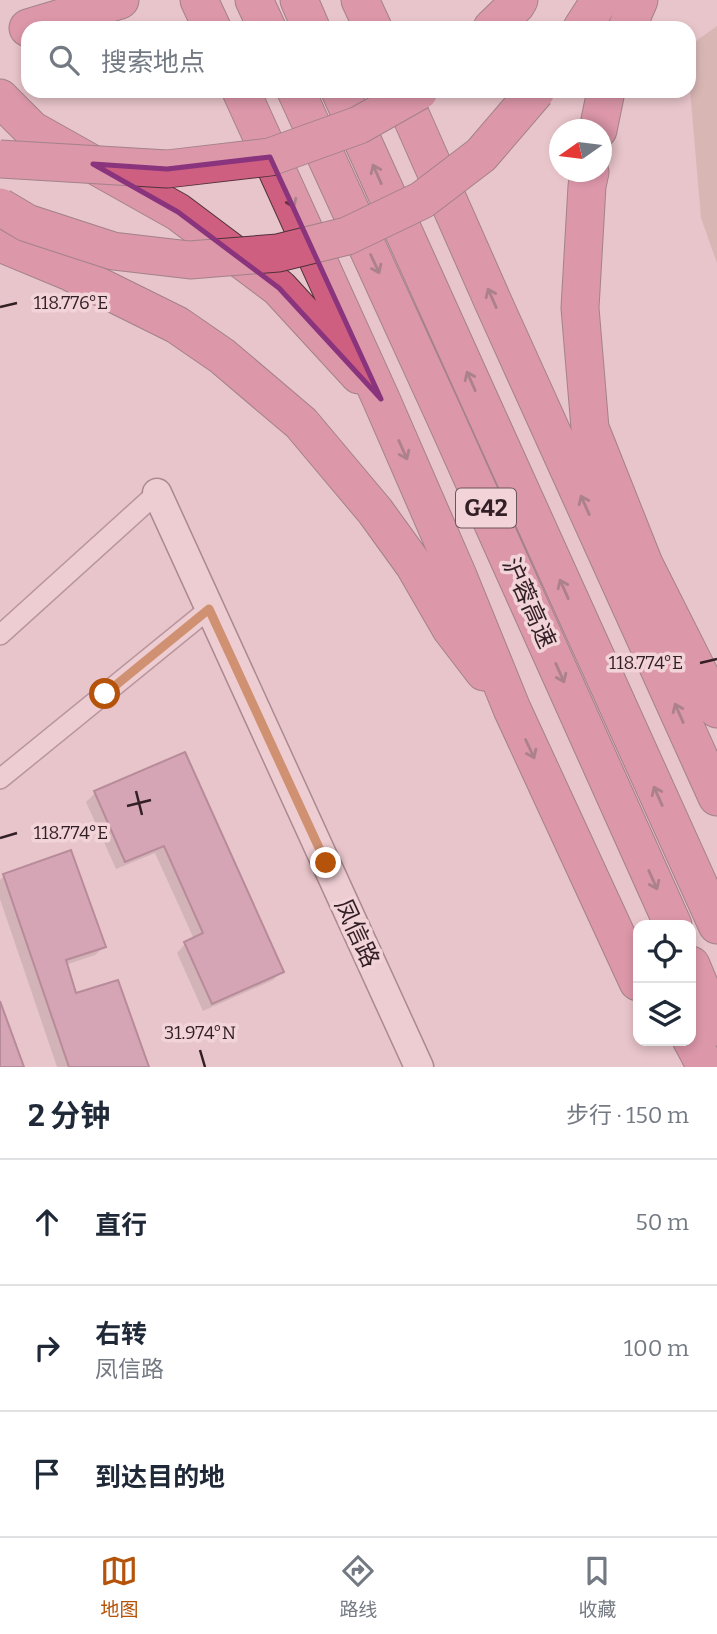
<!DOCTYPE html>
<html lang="zh">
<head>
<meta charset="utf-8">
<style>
  body { margin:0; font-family:Bitter,"Noto Sans SC",serif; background:#f6f6f7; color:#1f2937 }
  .controls { position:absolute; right:21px; bottom:21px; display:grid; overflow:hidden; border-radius:14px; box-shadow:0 4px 10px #0003 }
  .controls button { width:63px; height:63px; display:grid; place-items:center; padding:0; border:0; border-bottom:2px solid #e0e1e3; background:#fff; color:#1f2937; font:35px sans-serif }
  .compass { position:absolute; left:549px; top:119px; width:63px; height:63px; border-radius:50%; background:#fff; box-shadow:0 4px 10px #0003; rotate:256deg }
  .stop { position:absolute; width:21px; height:21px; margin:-16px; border:5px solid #b45309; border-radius:50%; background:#fff }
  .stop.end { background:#b45309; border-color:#fff; box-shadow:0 2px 7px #0008 }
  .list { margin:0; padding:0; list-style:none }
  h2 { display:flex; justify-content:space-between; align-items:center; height:91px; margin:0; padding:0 28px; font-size:30px }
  h2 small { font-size:23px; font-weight:400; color:#747a83 }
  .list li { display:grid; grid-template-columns:46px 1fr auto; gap:21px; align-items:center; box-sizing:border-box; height:126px; padding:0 28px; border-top:2px solid #e0e1e3 }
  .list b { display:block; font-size:26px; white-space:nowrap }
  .list p { margin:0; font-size:23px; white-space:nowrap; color:#747a83 }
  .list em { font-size:23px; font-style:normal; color:#747a83 }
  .icon { flex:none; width:38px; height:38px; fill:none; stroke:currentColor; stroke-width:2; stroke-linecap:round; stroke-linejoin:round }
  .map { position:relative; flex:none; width:717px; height:1067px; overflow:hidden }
  .search { position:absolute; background:#fff; box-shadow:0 4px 10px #0003; left:21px; right:21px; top:21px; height:77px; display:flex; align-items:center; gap:18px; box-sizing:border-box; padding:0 24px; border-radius:21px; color:#747a83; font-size:26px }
  .sheet { height:469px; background:#fff }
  nav { display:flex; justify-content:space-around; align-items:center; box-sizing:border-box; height:98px; border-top:2px solid #e0e1e3; background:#fff; font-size:19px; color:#747a83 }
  nav a { display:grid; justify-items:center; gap:4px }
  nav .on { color:#b45309 }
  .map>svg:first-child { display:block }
</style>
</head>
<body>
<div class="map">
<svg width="717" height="1067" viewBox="0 0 717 1067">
  <rect width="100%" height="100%" fill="#e8c5ca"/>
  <path fill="#c5a59a" d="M717,26V263L701,218L689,78V46Z"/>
  <path fill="#0003" d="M184,755L282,971L273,980L203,1011L177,953L185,944L194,939L155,853L116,869L86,802L95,793Z
    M4,876L104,947L95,955L65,965L75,995L147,1067H57L0,899V880Z"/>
  <path fill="#c27f9c" stroke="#7d465f" stroke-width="2" d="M185,752L284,972L212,1004L184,942L203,933L164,846L125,862L94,791Z
    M71,850L106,947L66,960L76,993L118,980L149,1067H69L3,874Z
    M0,1001L24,1067H0Z"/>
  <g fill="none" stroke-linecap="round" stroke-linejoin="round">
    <g stroke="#815d69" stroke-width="22">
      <path id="street" d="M0,635L157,493
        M0,779L209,609"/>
    </g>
    <g stroke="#63404c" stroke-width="31">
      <path id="secondary" d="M157,493L419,1067"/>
    </g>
    <g stroke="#4f313d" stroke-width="39">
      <path id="highway" d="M199,0L212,28
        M254,0L267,28
        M299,0L311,28
        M360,0L373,28
        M28,28L120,0
        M492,28L516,5L519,0
        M582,28L600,0
        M627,28L639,0
        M241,91L381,399L458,576L512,709L638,982
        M296,91L445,417L673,925
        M340,91L717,925
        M400,91L494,304L717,797
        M0,98L32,130L178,212L279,288L359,375
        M598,130L606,91
        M590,172L587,186L580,308L590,428L644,564L717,709
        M0,243L70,272L177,325L222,356L301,423L375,511L414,565L451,629L484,672
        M691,965L717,1027
        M691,1039L706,1067"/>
    </g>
    <use href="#street" stroke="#f4d7db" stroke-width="19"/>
    <use href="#secondary" stroke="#f4d7db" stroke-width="28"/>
    <use href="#highway" stroke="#ce5f80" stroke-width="37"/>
    <g stroke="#4f313d" stroke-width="39" stroke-linecap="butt">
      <path id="highway-bridge" d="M0,159L167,169L270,157L359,125L419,91
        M0,207L27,223L113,251L190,260L278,253L347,236L422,200L481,155L536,91"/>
    </g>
    <use href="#highway-bridge" stroke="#ce5f80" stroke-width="37"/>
  </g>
  <defs><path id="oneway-shaft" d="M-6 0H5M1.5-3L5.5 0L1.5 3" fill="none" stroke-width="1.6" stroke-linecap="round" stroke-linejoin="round" transform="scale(1.75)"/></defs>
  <g stroke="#623241">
    <use href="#oneway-shaft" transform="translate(377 174) rotate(-114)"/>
    <use href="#oneway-shaft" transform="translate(290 198) rotate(66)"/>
    <use href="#oneway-shaft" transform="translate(375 264) rotate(65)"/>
    <use href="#oneway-shaft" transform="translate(492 298) rotate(-114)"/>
    <use href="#oneway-shaft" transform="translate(471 381) rotate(-114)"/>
    <use href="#oneway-shaft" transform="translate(403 450) rotate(66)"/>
    <use href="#oneway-shaft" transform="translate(585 505) rotate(-114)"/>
    <use href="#oneway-shaft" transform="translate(564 589) rotate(-114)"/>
    <use href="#oneway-shaft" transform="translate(560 673) rotate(66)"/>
    <use href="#oneway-shaft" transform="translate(679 713) rotate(-114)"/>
    <use href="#oneway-shaft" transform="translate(530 749) rotate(65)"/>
    <use href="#oneway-shaft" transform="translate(658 796) rotate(-114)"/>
    <use href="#oneway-shaft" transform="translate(653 880) rotate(66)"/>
  </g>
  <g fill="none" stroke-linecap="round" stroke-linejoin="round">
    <path stroke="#b45309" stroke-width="9" d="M105,694L209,609L326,863"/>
  </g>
  <path d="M0 0H717V1067H0ZM270,157L381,399L279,288L178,212L93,164L167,169Z" fill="#e8c5ca" fill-opacity=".55" fill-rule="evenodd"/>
  <path fill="none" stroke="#89347d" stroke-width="5" stroke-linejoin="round" d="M270,157L381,399L279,288L178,212L93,164L167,169Z"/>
  <path fill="none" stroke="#331f26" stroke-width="2.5" d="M0,307L17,303M700,663L717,659M136,791L142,815M127,806L151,800M0,838L17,833M200,1050L205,1067"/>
  <g text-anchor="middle" stroke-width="7" stroke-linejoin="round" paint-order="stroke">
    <rect fill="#f1d3d8" stroke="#6c555b" stroke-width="2" x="456" y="488.5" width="60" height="39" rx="5"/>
    <g font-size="23" font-weight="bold" fill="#331f26">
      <text x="486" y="516">G42</text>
    </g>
    <g font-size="24" fill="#331f26" stroke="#f1d3d8">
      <text transform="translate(529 603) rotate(66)" y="8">沪蓉高速</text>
      <text transform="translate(357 933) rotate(65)" y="8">凤信路</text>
    </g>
  </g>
  <g font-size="18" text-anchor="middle" fill="#331f26" stroke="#f1d3d8" stroke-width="7" stroke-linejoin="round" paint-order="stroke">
    <text x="71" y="309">118.776°E</text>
    <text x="646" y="669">118.774°E</text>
    <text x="71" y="839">118.774°E</text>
    <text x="200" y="1039">31.974°N</text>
  </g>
</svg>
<div class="controls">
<button><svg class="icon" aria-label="locate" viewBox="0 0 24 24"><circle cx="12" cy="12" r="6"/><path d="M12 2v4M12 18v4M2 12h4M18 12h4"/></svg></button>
<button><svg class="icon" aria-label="layers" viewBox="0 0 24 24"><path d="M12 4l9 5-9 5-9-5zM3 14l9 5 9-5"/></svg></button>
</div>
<svg class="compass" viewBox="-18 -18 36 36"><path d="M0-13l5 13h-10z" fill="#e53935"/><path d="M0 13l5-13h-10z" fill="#747a83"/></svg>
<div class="stop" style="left:105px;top:694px"></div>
<div class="stop end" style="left:326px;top:863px"></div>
<div class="search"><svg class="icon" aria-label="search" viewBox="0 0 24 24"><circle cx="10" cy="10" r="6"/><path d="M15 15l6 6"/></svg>搜索地点</div>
</div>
<section class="sheet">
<h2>2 分钟<small>步行 · 150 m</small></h2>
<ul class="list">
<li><svg class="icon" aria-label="ahead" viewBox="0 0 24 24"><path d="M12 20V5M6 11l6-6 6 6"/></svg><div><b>直行</b></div><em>50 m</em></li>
<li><svg class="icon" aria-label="right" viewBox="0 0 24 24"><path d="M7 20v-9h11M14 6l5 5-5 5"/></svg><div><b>右转</b><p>凤信路</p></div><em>100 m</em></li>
<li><svg class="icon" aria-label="arrive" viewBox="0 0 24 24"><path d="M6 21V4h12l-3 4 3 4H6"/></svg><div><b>到达目的地</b></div></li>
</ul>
</section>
<nav>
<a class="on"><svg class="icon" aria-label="map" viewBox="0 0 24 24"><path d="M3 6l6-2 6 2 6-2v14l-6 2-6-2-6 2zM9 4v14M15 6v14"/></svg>地图</a>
<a><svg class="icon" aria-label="directions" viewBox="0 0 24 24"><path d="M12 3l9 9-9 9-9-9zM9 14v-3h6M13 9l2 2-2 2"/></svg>路线</a>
<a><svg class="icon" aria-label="saved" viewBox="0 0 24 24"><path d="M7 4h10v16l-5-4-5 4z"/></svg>收藏</a>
</nav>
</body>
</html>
